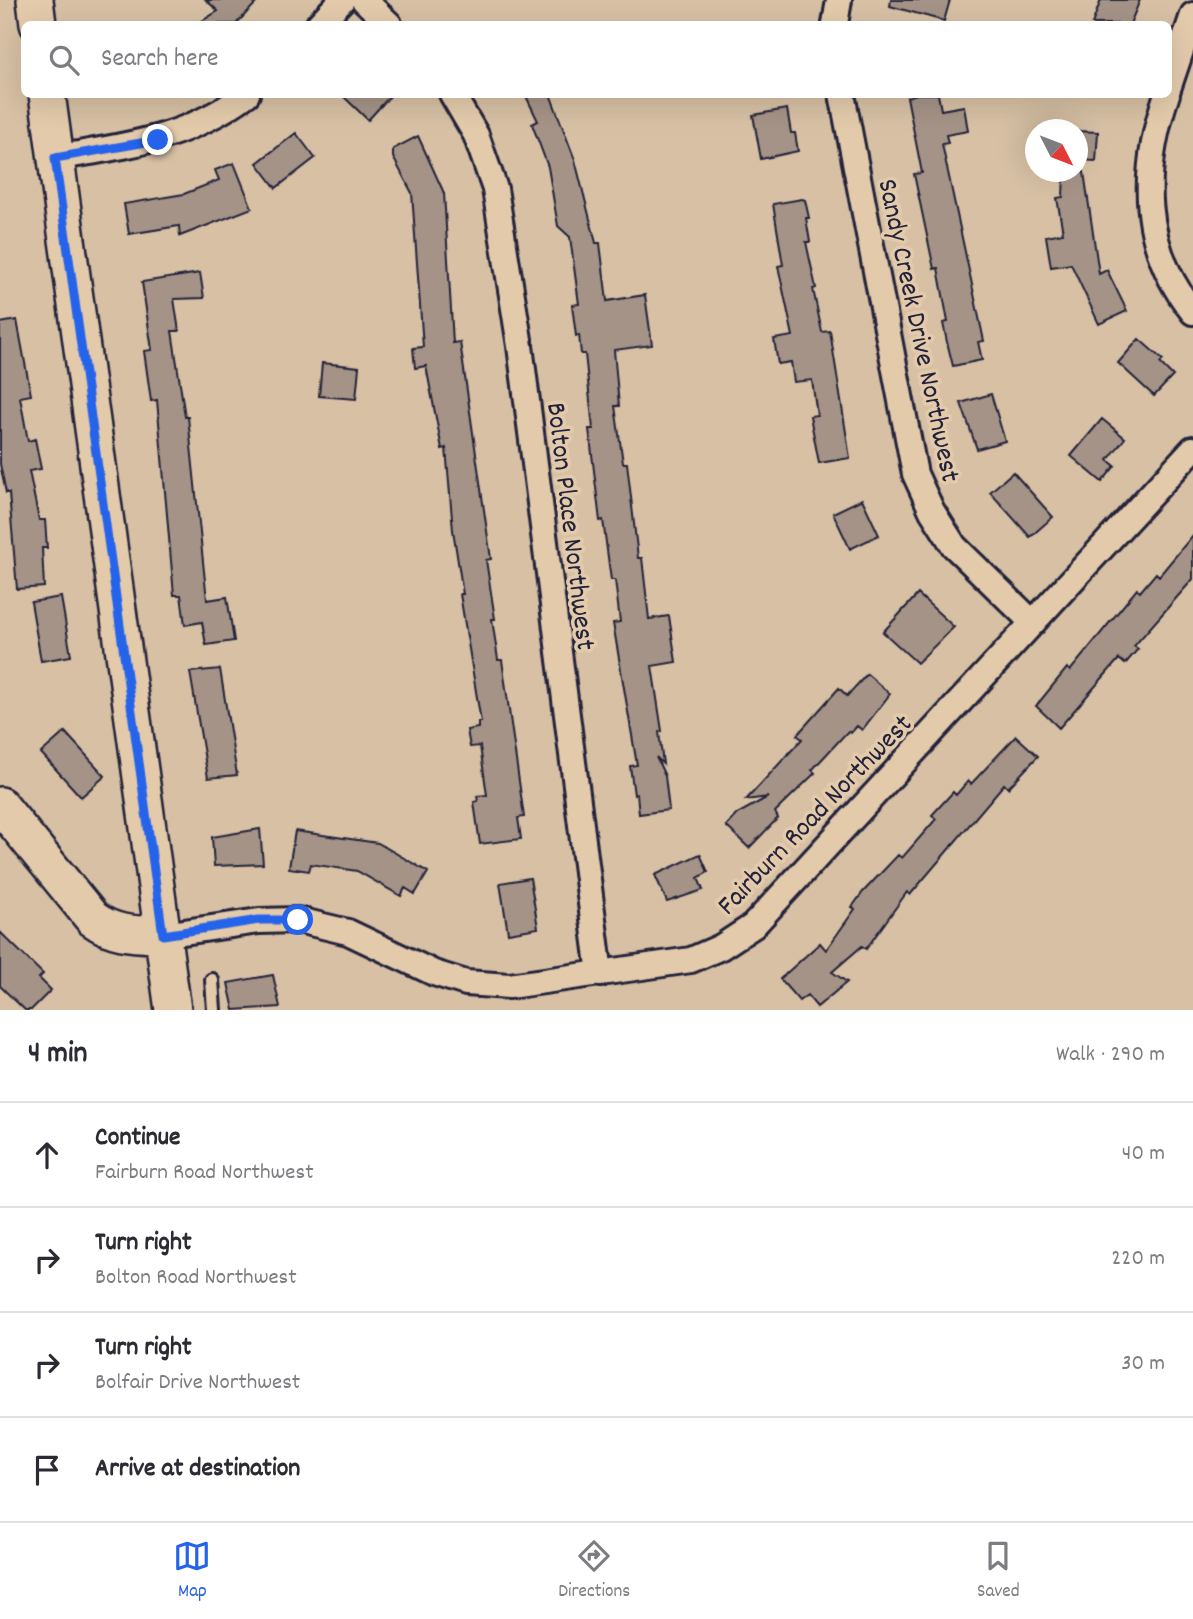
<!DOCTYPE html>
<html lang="en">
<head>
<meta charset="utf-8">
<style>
  body { margin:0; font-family:Dekko,sans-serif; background:#f2f2f3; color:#2b2b33 }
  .compass { position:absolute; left:1025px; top:119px; width:63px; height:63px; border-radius:50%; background:#fff; box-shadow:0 7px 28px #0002; rotate:132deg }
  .stop { position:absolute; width:21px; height:21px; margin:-16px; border:5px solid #2563eb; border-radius:50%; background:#fff }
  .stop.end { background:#2563eb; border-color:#fff; box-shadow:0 2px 7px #0008 }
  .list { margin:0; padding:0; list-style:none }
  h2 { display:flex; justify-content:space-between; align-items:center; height:91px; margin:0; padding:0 28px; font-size:30px }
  h2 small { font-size:23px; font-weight:400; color:#7c7c81 }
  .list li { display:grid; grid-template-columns:46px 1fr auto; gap:21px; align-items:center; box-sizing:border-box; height:105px; padding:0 28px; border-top:2px solid #e1e1e2 }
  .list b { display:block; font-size:26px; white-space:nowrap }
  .list p { margin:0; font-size:23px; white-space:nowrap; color:#7c7c81 }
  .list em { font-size:23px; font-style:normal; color:#7c7c81 }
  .icon { flex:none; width:38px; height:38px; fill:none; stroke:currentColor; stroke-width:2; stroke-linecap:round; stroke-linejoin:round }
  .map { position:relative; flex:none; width:1193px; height:1010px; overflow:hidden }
  .search { position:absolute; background:#fff; box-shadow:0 7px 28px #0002; left:21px; right:21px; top:21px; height:77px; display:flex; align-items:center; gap:18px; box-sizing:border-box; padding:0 24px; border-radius:10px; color:#7c7c81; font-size:26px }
  .sheet { height:511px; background:#fff }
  nav { display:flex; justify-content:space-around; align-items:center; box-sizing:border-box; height:98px; border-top:2px solid #e1e1e2; background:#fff; font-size:19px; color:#7c7c81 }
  nav a { display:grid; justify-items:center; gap:4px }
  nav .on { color:#2563eb }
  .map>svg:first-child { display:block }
</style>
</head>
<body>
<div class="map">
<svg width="1193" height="1010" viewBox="0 0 1193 1010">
  <rect width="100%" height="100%" fill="#d7c0a4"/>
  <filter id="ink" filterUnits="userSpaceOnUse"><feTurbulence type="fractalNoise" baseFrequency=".0143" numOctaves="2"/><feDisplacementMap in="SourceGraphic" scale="14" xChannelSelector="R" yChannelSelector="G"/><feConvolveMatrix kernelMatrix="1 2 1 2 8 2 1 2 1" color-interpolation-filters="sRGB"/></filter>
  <g filter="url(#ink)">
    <path fill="#a59387" stroke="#22223b" stroke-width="2" d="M206,0H259L236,24H197L218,11Z
      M891,0H950L944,21L890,6Z
      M1101,0H1140L1130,24H1092Z
      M341,94H392L368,120Z
      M525,94H550L575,160L596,243H600L607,301L645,295L652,345L614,350L619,406H615L623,463H627L638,558H642L649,619L669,616L676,662L652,666L662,731L659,732L663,764L656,757L665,776L669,810L639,814L637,794L634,795L630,766L637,765L613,623L620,622L615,580H611L603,520L600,521L589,429H593L585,354H581L579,335L576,336L572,305L579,304L570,237L558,226L548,167L532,124L538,121Z
      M917,94H938L941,110L964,106L968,131L946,135L948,143L942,144L984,341L978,342L982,360L953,366L947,342L943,323L948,322L938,268L934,269L914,174L922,173L907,97Z
      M787,109L791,133H795L798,151L761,159L753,115Z
      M1077,131L1098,132L1096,161L1077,160Z
      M296,133L315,158L276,188L257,163Z
      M418,136L444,193L453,343L460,342L491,559L486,560L495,619H492L498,660H502L524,817L518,818L521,839L480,844L474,802L478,801L477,796L487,795L480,746L470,747L467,730L478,728V722H481L460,594H463L453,530L446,448L442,449L426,366L415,368L413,348L423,347L412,193L393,157V149Z
      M234,163L252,208L180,236L179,226L129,234L124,204L184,194L219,180L215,170Z
      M1064,172H1084L1099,274L1107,270L1127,311L1099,324L1071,264L1051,267L1046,236L1063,233L1057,198L1063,197Z
      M802,199L805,200L809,218H806L810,242H806L816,288L813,289L822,332L830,331L850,458L819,463L810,416L817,415L812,380L794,382L791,362L778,364L774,339L793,336L778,266L783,265L773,204Z
      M200,273L204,298L174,299L179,331H172L185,417H188L207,600L227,597L234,641L206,645L202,622L185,625L181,595H174L157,400L151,401L144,351L152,350L142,282Z
      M17,320L31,395L20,397L28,441L35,439L41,469L29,471L39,520H45L47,548H42L44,587L17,589L9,493H6L0,464V323Z
      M1139,339L1163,360L1160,363L1173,376L1154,396L1118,363Z
      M322,363L359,367L356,399L319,396Z
      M991,394L1005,441L977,449L961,403Z
      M1102,419L1125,438L1108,460L1115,466L1102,482L1071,456Z
      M1013,472L1053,517L1030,537L990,492Z
      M862,499L879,535L850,549L833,513Z
      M1193,535V579L1134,646L1138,649L1125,664L1119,659L1059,728L1036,706L1067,668L1070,671L1137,589L1140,592L1156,573L1159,576Z
      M918,594L954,627L917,663L883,632Z
      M61,597L71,656L41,661L31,602Z
      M220,669L237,775L208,778L190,672Z
      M867,674L890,694L862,730L857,726L851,733L848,731L812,770L815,773L775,812L778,818L749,848L726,826L737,814L768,797L746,800L802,739L797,735L839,688L847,696Z
      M65,732L105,776L81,797L41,753Z
      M1016,736L1038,756L1008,788L1004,784L910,895L907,892L866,949L862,946L832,972L847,982L817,1007L807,995L799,1001L780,979L820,943L826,950L855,909L852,907L863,892L898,855L902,858L936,819L932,815L953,792L956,795L968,781L971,784Z
      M260,829L263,864L214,866L212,837Z
      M295,831L378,843L428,872L415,894L405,888L401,896L357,871L311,864L309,871L289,868Z
      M700,854L708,872L698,878L703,890L667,902L655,875Z
      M530,878L538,928L508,933L500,883Z
      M0,932L43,974L39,978L51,990L31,1010H25L0,986Z
      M273,975L280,1007L234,1010L228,983Z"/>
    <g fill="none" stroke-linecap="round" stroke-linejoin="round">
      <g stroke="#22223b" stroke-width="18">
        <path id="lane" d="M212,980L214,1010"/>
      </g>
      <g stroke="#22223b" stroke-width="30">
        <path id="street" d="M364,0L389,24
          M319,24L342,0
          M835,24L839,0
          M1168,89L1193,15
          M452,94L476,135L495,189L520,346L600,974
          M842,94L915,474L932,511L954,546L1033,623
          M1167,94C1141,170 1140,246 1193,312
          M55,158C128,145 185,140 247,94
          M163,935L259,921L298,920L348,932L434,973L466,983L509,986L691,960L721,947L753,926L1193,449"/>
      </g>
      <g stroke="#22223b" stroke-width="40">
        <path id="secondary" d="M35,0L38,24
          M47,94L173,1010
          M0,805L93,919C115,935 136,934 163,935"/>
      </g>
      <use href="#lane" stroke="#e3caab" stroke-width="12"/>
      <use href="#street" stroke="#e3caab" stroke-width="24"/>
      <use href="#secondary" stroke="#e3caab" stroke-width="35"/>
    </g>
  </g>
  <g fill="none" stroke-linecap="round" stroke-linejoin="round" filter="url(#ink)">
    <path stroke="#2563eb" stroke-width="9" d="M158,140L55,158L163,935L259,920H298"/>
  </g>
  <g text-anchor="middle" stroke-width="7" stroke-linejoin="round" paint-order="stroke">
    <g font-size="28" fill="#22223b" stroke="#e3caab">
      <text transform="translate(921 330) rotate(78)" y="10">Sandy Creek Drive Northwest</text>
      <text transform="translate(573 526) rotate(83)" y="10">Bolton Place Northwest</text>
      <text transform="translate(813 813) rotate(-46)" y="10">Fairburn Road Northwest</text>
    </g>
  </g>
</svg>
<svg class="compass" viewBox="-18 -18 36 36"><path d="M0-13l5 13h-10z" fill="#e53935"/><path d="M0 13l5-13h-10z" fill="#7c7c81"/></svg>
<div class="stop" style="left:298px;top:920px"></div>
<div class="stop end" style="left:158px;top:140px"></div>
<div class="search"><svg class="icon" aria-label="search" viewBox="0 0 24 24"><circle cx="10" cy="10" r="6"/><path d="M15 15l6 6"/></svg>Search here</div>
</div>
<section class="sheet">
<h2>4 min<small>Walk · 290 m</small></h2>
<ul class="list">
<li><svg class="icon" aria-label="ahead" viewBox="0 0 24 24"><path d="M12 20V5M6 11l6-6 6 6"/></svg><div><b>Continue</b><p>Fairburn Road Northwest</p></div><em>40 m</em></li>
<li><svg class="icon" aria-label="right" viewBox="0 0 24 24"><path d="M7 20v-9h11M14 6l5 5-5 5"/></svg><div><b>Turn right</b><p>Bolton Road Northwest</p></div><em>220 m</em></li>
<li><svg class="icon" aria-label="right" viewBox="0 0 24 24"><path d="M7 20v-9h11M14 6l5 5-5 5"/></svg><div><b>Turn right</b><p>Bolfair Drive Northwest</p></div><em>30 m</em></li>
<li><svg class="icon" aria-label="arrive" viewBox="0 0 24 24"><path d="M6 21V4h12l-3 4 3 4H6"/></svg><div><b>Arrive at destination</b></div></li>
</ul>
</section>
<nav>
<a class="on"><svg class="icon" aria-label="map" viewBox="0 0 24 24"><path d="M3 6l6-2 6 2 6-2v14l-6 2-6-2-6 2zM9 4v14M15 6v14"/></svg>Map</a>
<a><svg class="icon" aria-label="directions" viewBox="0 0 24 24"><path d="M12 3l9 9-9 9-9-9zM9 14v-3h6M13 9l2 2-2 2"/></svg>Directions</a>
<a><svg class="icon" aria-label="saved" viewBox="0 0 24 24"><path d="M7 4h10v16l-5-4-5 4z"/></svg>Saved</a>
</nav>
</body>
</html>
